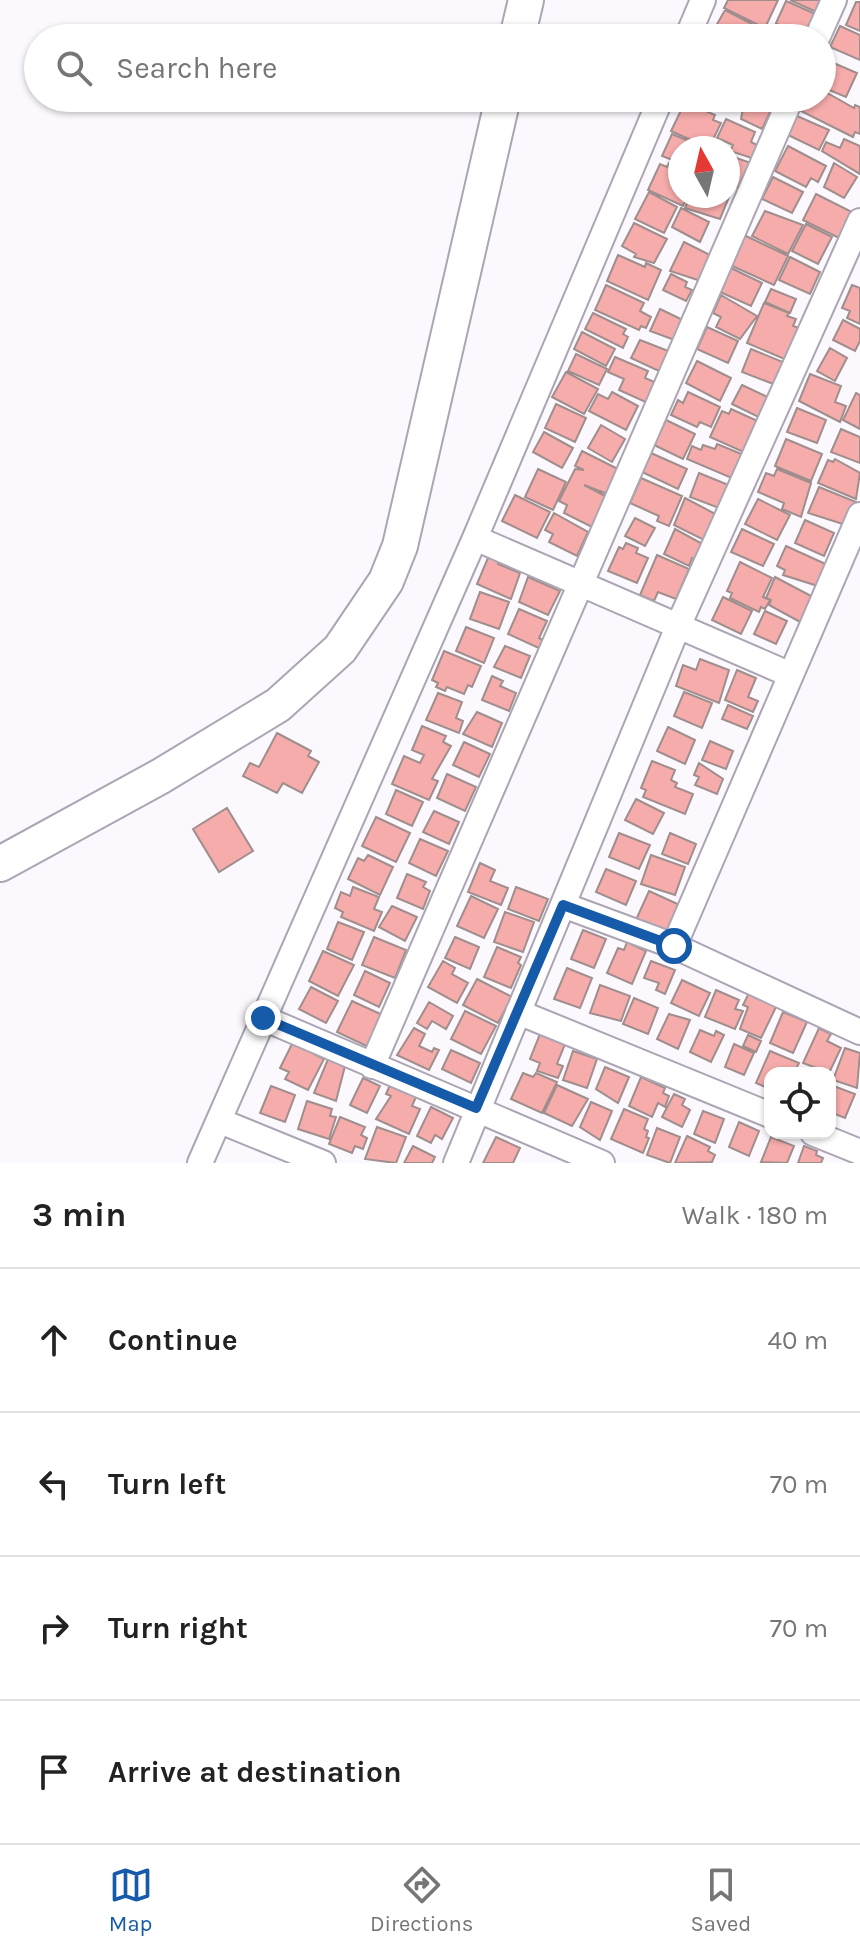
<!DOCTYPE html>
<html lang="en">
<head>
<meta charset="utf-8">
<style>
  body { margin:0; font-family:Karla,sans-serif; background:#f6f6f6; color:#222 }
  .controls { position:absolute; right:24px; bottom:24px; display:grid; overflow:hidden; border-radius:16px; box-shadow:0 2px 6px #0004 }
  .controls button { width:72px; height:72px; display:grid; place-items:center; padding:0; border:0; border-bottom:2px solid #e0e0e0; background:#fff; color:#222; font:40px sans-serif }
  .compass { position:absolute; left:668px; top:136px; width:72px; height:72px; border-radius:50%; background:#fff; box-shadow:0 2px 6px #0004; rotate:352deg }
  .stop { position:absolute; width:24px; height:24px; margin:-18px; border:6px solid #165aaa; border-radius:50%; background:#fff }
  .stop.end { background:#165aaa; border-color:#fff; box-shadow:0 2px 8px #0008 }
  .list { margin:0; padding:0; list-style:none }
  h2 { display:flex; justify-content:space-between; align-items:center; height:104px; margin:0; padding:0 32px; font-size:34px }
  h2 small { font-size:26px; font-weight:400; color:#767676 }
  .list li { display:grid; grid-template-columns:52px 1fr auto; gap:24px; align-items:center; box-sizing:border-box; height:144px; padding:0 32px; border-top:2px solid #e0e0e0 }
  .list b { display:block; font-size:30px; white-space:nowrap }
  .list em { font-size:26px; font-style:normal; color:#767676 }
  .icon { flex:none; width:44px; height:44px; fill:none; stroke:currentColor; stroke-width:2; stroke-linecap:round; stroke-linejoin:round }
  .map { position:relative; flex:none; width:860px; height:1163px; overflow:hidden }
  .search { position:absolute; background:#fff; box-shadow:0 2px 6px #0004; left:24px; right:24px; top:24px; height:88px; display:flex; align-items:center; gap:20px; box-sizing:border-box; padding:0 28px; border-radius:44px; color:#767676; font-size:30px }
  .sheet { height:680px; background:#fff }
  nav { display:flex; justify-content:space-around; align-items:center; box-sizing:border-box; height:112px; border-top:2px solid #e0e0e0; background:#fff; font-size:22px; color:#767676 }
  nav a { display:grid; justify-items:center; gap:4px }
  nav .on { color:#165aaa }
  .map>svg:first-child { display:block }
</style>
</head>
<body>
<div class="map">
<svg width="860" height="1163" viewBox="0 0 860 1163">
  <rect width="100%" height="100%" fill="#fbf8fe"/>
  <path fill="#f6acaa" stroke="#9f8e8d" stroke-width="2" d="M728,0H778L765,28L724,8Z
    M790,0H828L821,14Z
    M786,1L820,16L810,38L802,34L799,38L779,29L781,26L776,23Z
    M856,2H860V31L846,25Z
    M725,10L754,25L747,38H723L712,33Z
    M840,26L860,35V60L830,47Z
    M822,58L857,73L846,97L822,87Z
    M822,90L854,108L855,105L860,107V134L855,132L853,137L801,111L807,98H822Z
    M745,98H761L773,106L762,129L741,119Z
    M685,102L715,115L713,120L721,123L709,148L671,131Z
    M797,116L829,130L819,150L788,135Z
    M726,119L755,132L751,142L763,148L758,160L730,151L733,145L717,138Z
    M672,134L705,148H680V163L662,156Z
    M844,139L860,146V174L822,151L826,142L840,148Z
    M788,146L826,166L818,182L811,178L806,187L775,171Z
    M728,155L751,163L742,189L728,184Z
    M669,163L680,168V196H688L683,206L648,190L660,164L667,167Z
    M834,163L857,177L844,198L824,187Z
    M773,177L803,192L792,213L762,199Z
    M728,191L731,192L720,219L685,208L690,196H728Z
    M649,192L677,207L664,233L635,219Z
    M816,194L860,216L847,242L803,220Z
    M681,208L709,222L700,242L672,227Z
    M765,211L803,225L788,254L752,236Z
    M634,223L667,239L654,263L634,257L636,254L622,246Z
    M806,224L832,237L818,264L792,251Z
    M744,235L788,256L774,285L730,265Z
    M684,242L716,258L704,282L670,271Z
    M618,255L645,267L646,263L661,270L648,300L607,281Z
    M790,257L820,272L810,294L779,280Z
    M731,268L762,283L751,306L720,292Z
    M671,274L687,282L685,287L692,290L686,301L663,290Z
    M606,285L644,303L640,311L651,317L646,328L641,326L639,330L595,310Z
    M852,285L860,288V324L847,318L850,311L842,308Z
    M771,289L796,299L790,313L765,302Z
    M721,295L757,316L740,339L716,327L721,317L713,313Z
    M764,303L789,313L787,316L796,319L793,326L802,329L789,361L747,343Z
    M660,309L689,323L680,342L650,331Z
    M593,313L626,329L623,334L628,337L623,348L585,329Z
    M843,320L860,329V341L855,351L833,340Z
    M707,327L738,341L728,363L697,349Z
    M582,332L615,349L606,366L574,349Z
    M640,340L671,352L661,372L631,358Z
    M830,348L847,358L835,381L817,371Z
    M751,349L790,365L781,387L742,372Z
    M576,354L607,369L599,385L568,371Z
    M615,357L648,371L645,378L659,384L650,404L619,390L624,379L608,372Z
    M697,361L731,378L720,401L686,383Z
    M566,372L598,389L584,414L552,397Z
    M810,374L841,386L835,402L846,406L840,422L799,401Z
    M742,385L774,400L765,420L732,404Z
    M612,392L638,406L626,430L589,411L598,394L608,399Z
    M688,392L720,407L711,427L700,422L697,427L671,415L678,400L683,403Z
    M856,393L860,395V429L843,420Z
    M556,404L586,418L575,442L545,428Z
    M797,408L826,420L817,443L787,432Z
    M731,409L762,423L748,454L710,437L722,411L729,414Z
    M666,420L695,434L683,459L654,445Z
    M601,425L625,439L612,462L588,448Z
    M841,429L860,437V463L831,452Z
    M544,432L573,448L562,468L533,452Z
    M786,439L822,454L811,481L775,466Z
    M717,444L744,455L734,479L687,459L692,446L701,450L703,445L715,449Z
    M582,451L622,471L610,495L584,485L611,499L596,529L564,513L567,505L559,501L575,469L584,470L575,466Z
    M651,453L687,469L678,489L642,472Z
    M835,459L860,473L856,499L818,483L828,460L833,462Z
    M538,469L566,482L553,510L525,497Z
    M777,469L811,483L801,517L782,509L784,503L758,492L766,473L774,476Z
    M699,473L736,488L727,511L690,497Z
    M641,478L682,496L669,526L657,521L659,516L630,503Z
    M819,487L856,502L846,525L808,513Z
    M515,495L550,512L537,538L502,521Z
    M685,498L721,517L710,543L674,525Z
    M758,499L790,515L777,540L745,524Z
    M554,513L588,532L577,556L549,542L553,534L545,530Z
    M635,518L655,528L645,546L625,536Z
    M805,520L834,533L824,556L795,543Z
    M675,529L708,547L701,562L692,558L689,566L664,554Z
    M742,529L774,544L763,566L731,552Z
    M626,543L638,548L636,553L648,558L637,583L608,571L619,547L623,549Z
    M786,546L830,566L821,587L783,575L785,570L777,566Z
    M490,553L500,558L498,564L520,573L511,599L477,584Z
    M657,555L689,569L676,599L658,592L654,601L640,595Z
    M740,562L772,578L763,597L770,600L765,609L761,607L759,612L730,598L732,593L727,591Z
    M528,577L560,591L548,615L519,602Z
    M775,577L813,597L802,623L769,605L771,600L766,598Z
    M480,592L509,602L499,629L470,619Z
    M723,597L752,611L741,634L712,620Z
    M519,609L547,621L539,638L547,642L543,650L508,634Z
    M765,611L787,621L776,644L754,634Z
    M466,627L494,638L484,663L456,651Z
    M505,646L530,656L521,678L494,667Z
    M444,651L481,666L472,687L468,685L464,694L447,687L445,691L436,687L438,683L432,680Z
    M700,659L729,670L719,703L676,686L683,665L696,670Z
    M737,670L756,678L748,697L758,701L753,712L725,700Z
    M492,676L503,681L500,686L516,693L509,711L482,700Z
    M684,692L712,703L702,728L674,716Z
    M438,693L462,702L456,718L463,721L459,733L426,720Z
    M728,705L753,716L747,729L722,719Z
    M477,712L502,723L492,747L463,734Z
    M422,726L446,736L443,742L451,746L432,779L438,781L429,800L392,784L404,756L420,763L424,755L412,750Z
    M668,727L695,740L685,764L657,751Z
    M277,733L311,751L308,756L319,762L302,793L283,783L277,793L243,776L250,763L259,767Z
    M710,741L733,751L726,769L702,760Z
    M464,742L490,754L479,777L453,765Z
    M652,761L675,770L671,780L677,783L675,787L693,794L685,814L643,797L646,790L641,788Z
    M699,763L723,779L717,794L695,785L699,777L694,775Z
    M447,774L476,787L465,811L437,798Z
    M396,790L423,802L412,826L386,814Z
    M636,799L664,813L653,834L625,820Z
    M227,808L253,851L219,872L193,829Z
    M434,811L459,822L449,844L423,832Z
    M376,817L410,833L396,862L362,846Z
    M619,833L650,845L639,869L609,857Z
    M670,833L696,844L688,864L662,854Z
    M420,839L448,851L436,876L409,863Z
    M368,855L393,867L380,895L348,879L358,858L364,861Z
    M651,855L685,867L675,895L641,884Z
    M480,863L495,870L490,881L508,888L501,905L468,892Z
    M606,869L636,881L626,905L596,892Z
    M407,874L426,882L423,887L430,891L423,909L397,898Z
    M353,887L379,897L374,909L382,912L374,931L341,917L343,912L335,908L341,892L350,896Z
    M516,887L548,899L539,921L508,909Z
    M649,891L682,906L668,936L635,922Z
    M471,896L498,909L484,938L457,926Z
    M392,906L417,917L405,941L379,927Z
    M505,912L534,922L523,952L494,942Z
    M338,922L364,932L352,960L327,949Z
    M583,930L606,939L594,968L571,959Z
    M374,937L406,950L395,978L362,965Z
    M455,937L479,947L470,969L445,958Z
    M627,942L646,951L632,984L607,973L618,948L624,950Z
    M497,947L521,957L518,963L521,965L511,988L484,977Z
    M323,951L354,965L338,996L309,981Z
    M443,961L455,968L452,974L468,983L457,1003L428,987Z
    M651,961L675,970L665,994L656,990L659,983L644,978Z
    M567,968L592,978L580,1008L554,999Z
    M365,971L390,983L379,1007L354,995Z
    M477,979L512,997L498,1023L463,1005Z
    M682,980L710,993L699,1016L671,1003Z
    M600,985L630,996L621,1021L590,1013Z
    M311,987L338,1001L326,1023L299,1009Z
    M716,990L739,1000L735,1009L743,1011L735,1029L705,1017Z
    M749,993L776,1007L761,1038L740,1029L748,1007L743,1005Z
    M634,998L658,1008L648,1034L623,1024Z
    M352,1001L389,1018L373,1049L337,1032Z
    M429,1002L453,1016L446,1029L432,1021L427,1029L417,1023Z
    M465,1011L496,1026L481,1054L451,1039Z
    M783,1012L807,1022L793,1053L770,1043Z
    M669,1014L690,1020L678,1049L657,1039Z
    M414,1028L425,1034L419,1046L432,1052L434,1048L439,1050L429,1070L397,1055Z
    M819,1028L831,1034L827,1041L841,1048L829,1073L803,1063Z
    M700,1030L714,1036L716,1031L724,1035L711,1062L690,1052Z
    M540,1034L565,1044L557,1064L563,1066L558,1078L537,1071L540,1063L530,1059Z
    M748,1035L761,1041L756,1052L743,1046Z
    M294,1040L316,1050L314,1054L324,1059L308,1090L285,1079L289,1072L280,1068Z
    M734,1044L754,1053L744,1075L725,1067Z
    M845,1048L860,1053L857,1088L833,1080Z
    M451,1050L480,1063L471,1083L442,1069Z
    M573,1051L597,1059L587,1088L563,1080Z
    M770,1051L799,1063L794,1073H770V1089L756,1083Z
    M328,1059L345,1066L336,1101L314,1093Z
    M605,1067L629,1077L618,1103L596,1089Z
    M523,1073L533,1077L536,1073L557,1082L542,1113L511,1099Z
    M641,1077L665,1088L663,1093L669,1096L665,1107L658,1103L652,1117L629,1106Z
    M363,1078L380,1086L367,1113L350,1105Z
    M393,1078L419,1090L412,1106L420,1109L409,1134L376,1119L391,1096L386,1094Z
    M557,1085L588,1099L572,1126L544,1113Z
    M831,1085L855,1094L845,1118L830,1112Z
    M271,1086L295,1095L285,1122L260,1113Z
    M674,1094L685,1099L682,1105L690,1110L682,1127L662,1117Z
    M307,1101L332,1109L330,1116L336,1117L329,1139L298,1129Z
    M591,1102L612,1111L600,1140L580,1127Z
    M431,1107L453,1118L442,1139L435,1135L431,1143L417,1136Z
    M624,1109L648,1119L644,1129L648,1131L646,1137L649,1138L643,1153L611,1139Z
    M703,1111L724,1119L715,1143L694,1134Z
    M340,1117L365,1127L361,1135L367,1138L363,1149L355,1146L352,1153L329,1144Z
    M739,1122L759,1131L749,1156L729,1147Z
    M377,1127L406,1137L396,1163L365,1159Z
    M657,1128L680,1137L670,1163L647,1155Z
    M687,1136L710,1147L708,1151L715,1155L712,1162L675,1163Z
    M496,1137L520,1148L513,1163H483Z
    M771,1137L794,1146L787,1163L761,1162Z
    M413,1146L435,1157L432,1163H404Z
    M804,1146L817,1151L816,1155L823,1158L821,1163H798Z"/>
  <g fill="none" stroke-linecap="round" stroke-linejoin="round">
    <g stroke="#aca5b3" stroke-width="28">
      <path id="street" d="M687,38L703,0
        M817,38L834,0
        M475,538L791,675
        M563,905L674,946L860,1032
        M674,946L860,515
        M518,1012L770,1115
        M263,1018L602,1163
        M372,1066L791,98
        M220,1121L323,1163
        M813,1133L860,1152
        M200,1163L475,538L661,98
        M456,1163L679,624L860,221"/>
    </g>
    <g stroke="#aca5b3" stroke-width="38">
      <path id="secondary" d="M517,38L526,0
        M0,864L161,776L278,705L340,649L386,581L400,546L503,98"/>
    </g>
    <use href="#street" stroke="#fff" stroke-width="24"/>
    <use href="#secondary" stroke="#fff" stroke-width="34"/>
  </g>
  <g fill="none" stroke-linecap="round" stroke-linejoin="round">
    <path stroke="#165aaa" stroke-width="10" d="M263,1018L476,1108L563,905L674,946"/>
  </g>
</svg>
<div class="controls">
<button><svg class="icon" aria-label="locate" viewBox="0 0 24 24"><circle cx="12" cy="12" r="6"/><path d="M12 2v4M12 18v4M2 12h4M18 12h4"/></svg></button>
</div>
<svg class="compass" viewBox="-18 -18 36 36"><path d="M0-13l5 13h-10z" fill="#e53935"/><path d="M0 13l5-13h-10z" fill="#767676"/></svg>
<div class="stop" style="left:674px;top:946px"></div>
<div class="stop end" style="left:263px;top:1018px"></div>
<div class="search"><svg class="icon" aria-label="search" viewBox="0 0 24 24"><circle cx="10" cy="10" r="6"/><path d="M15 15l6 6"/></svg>Search here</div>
</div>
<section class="sheet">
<h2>3 min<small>Walk · 180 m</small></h2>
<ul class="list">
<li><svg class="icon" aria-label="ahead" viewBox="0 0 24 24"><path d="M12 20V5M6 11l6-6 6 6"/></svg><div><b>Continue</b></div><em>40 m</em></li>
<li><svg class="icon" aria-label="left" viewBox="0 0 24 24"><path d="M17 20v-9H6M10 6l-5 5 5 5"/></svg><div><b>Turn left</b></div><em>70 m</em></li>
<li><svg class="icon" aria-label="right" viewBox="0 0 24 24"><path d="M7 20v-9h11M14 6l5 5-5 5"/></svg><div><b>Turn right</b></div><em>70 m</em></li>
<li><svg class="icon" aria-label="arrive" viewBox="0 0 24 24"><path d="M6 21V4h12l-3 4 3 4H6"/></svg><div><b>Arrive at destination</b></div></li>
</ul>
</section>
<nav>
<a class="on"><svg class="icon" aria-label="map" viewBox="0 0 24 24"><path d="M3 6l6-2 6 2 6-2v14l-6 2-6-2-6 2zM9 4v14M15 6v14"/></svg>Map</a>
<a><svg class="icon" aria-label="directions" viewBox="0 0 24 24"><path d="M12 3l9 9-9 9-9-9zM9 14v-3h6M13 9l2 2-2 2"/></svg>Directions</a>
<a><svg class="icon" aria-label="saved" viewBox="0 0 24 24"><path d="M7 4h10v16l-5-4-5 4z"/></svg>Saved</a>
</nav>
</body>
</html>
